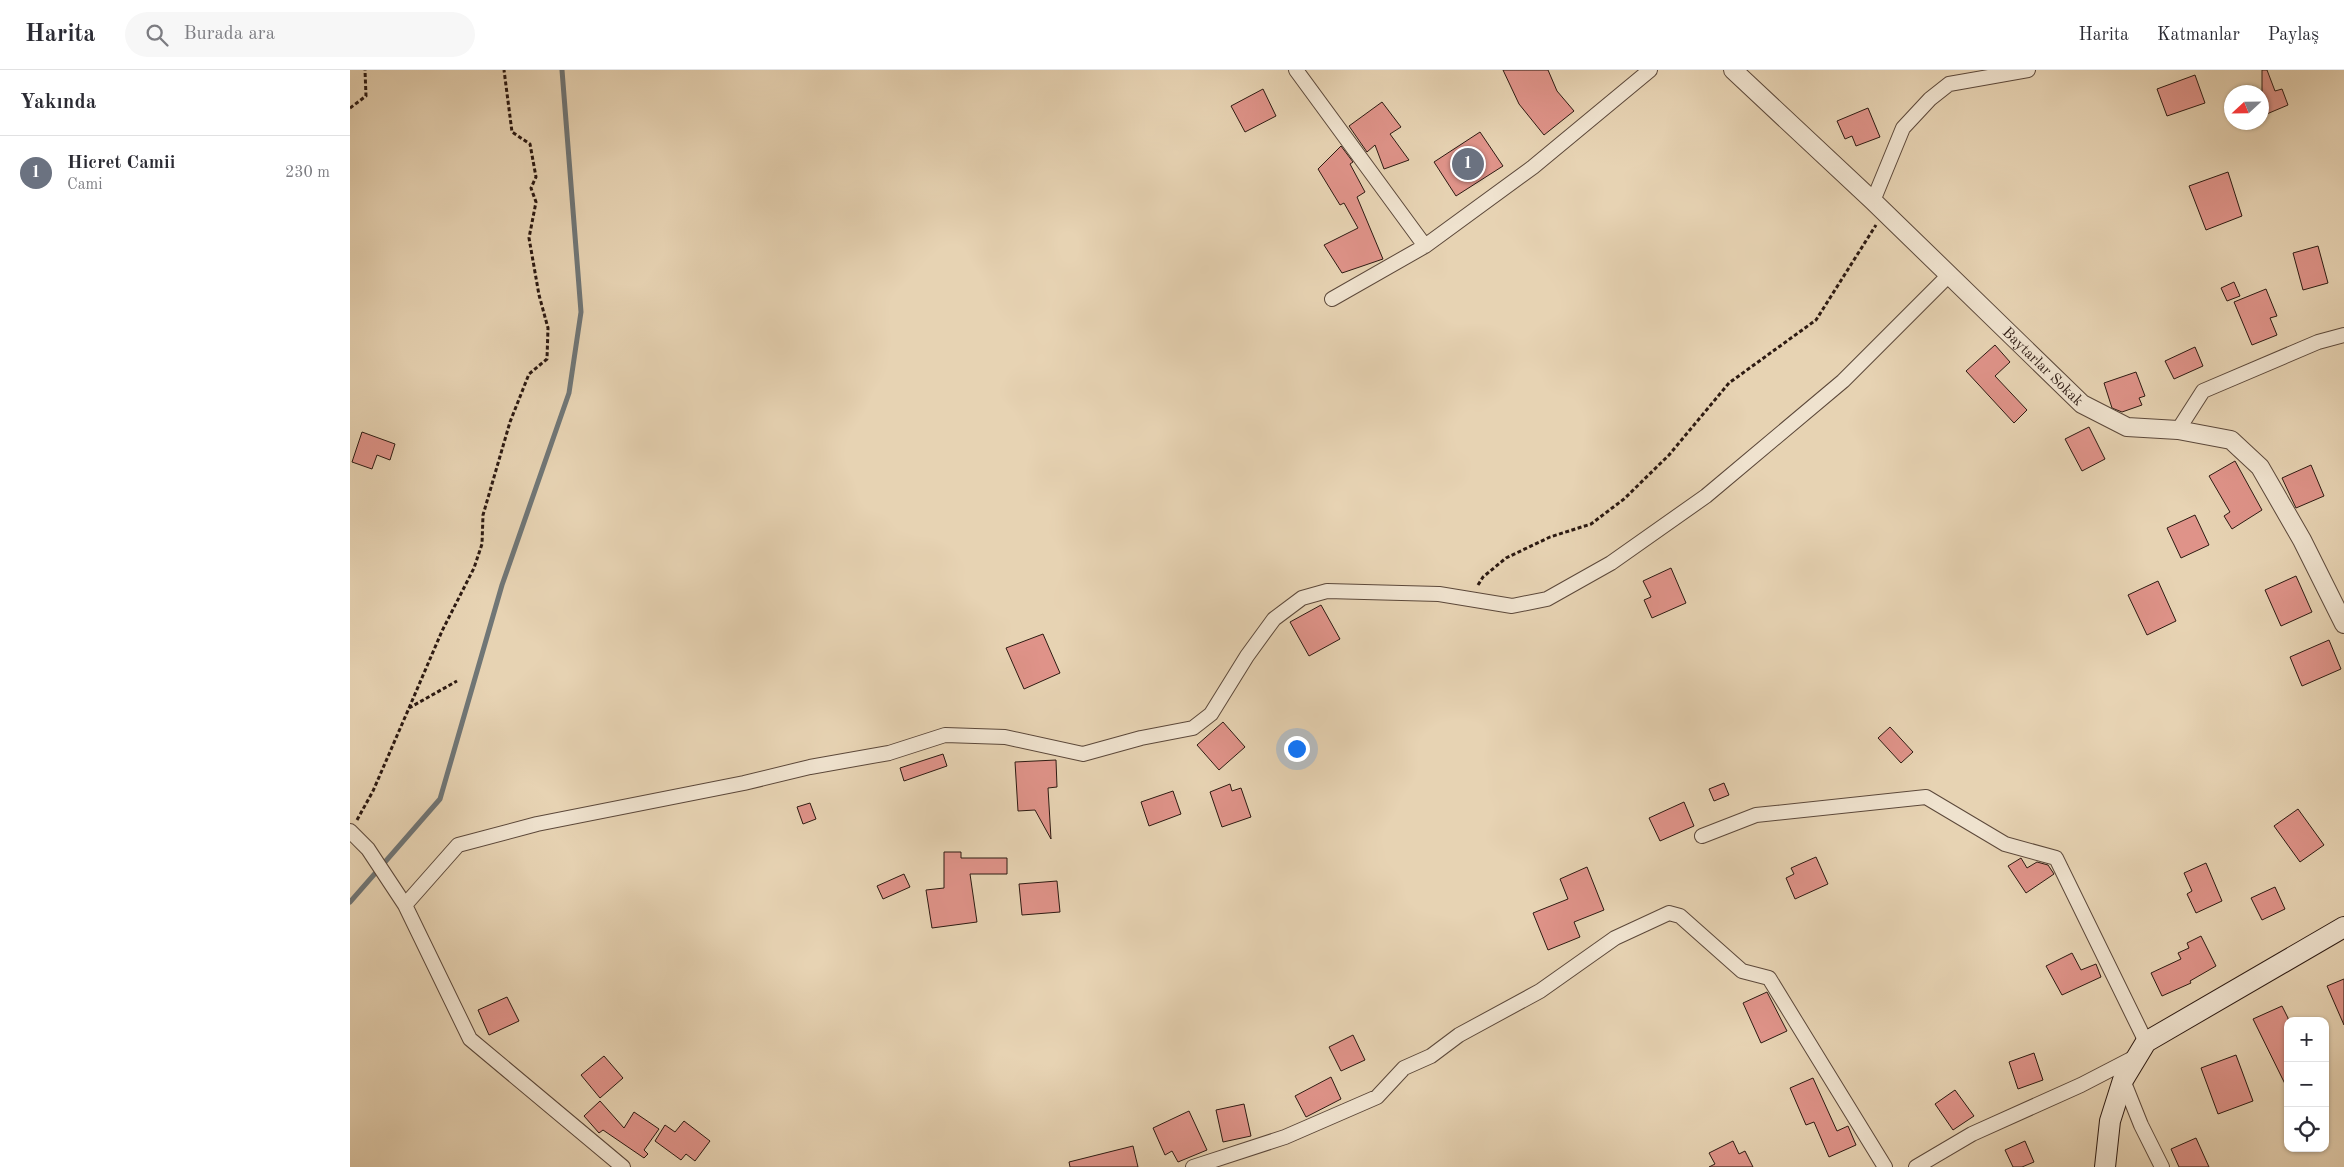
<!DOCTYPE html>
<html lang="tr">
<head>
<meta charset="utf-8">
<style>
  body { margin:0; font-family:"Old Standard TT",serif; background:#f7f7f7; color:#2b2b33 }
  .controls { position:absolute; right:15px; bottom:15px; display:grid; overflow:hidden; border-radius:10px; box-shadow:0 1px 4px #0004 }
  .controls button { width:45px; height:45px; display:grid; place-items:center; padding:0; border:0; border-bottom:1px solid #e1e1e2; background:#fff; color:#2b2b33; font:25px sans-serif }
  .compass { position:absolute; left:1874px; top:15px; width:45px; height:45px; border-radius:50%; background:#fff; box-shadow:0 1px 4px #0004; rotate:248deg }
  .you { position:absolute; left:946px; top:678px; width:18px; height:18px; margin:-12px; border:4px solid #fff; border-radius:50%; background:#1a73e8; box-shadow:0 0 0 8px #1a73e833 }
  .badge { display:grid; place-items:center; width:32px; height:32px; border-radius:50%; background:#8f2418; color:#fff; font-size:16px; font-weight:700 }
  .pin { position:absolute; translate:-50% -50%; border:2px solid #fff; box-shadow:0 1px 5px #0006 }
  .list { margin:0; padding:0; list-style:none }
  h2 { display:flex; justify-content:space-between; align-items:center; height:65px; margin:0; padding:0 20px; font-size:21px }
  h2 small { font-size:16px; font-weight:400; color:#7c7c81 }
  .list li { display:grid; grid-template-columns:32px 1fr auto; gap:15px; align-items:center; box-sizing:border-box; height:75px; padding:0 20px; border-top:1px solid #e1e1e2 }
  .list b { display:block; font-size:19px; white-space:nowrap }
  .list p { margin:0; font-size:16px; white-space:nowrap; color:#7c7c81 }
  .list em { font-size:16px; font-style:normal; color:#7c7c81 }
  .icon { flex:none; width:28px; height:28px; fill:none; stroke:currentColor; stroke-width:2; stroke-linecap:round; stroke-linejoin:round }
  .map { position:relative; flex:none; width:1994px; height:1097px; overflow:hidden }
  header { display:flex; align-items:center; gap:30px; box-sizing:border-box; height:70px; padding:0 25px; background:#fff; border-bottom:1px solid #e1e1e2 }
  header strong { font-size:24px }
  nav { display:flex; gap:28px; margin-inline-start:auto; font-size:18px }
  .search { width:350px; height:45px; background:#f7f7f7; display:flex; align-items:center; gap:12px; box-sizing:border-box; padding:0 18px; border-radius:28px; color:#7c7c81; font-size:19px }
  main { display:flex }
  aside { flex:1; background:#fff }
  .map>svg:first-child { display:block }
</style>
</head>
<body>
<header>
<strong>Harita</strong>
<div class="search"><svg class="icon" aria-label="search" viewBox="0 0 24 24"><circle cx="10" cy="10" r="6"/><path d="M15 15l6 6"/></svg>Burada ara</div>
<nav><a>Harita</a><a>Katmanlar</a><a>Paylaş</a></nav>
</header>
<main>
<aside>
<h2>Yakında<small></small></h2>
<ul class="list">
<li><span class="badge" style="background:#6b7280">1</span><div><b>Hicret Camii</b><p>Cami</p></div><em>230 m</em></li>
</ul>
</aside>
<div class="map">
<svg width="1994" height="1097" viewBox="0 0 1994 1097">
  <rect width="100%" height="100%" fill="#e7d3b3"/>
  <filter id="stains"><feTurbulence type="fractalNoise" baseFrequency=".004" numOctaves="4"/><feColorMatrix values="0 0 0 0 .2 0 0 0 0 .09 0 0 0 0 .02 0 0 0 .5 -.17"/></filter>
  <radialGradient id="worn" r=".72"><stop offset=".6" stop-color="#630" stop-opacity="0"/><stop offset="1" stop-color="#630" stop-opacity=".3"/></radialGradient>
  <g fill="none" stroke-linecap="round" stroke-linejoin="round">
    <path stroke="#707676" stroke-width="5" d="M0,832L90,729L152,515L219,323L231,242L212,0"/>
  </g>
  <path fill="#df9389" stroke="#2d1a12" d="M1153,0H1198L1207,21L1224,41L1194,65L1169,34Z
    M1912,0H1917L1925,21L1932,19L1938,35L1912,46Z
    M1845,5L1855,33L1817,46L1807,19Z
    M913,19L926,46L895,62L881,36Z
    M1032,32L1051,57L1040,64L1059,90L1034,99L1025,75L1017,82L999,56Z
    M1518,38L1530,67L1506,76L1502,66L1495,69L1487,51Z
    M1130,62L1153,96L1106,126L1084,92Z
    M991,76L1003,92L1000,94L1015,122L1007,127L1033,189L992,203L974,175L1008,158L994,133L990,135L968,99Z
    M1878,102L1892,146L1856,160L1839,116Z
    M1968,176L1978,213L1953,220L1943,183Z
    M1884,212L1890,226L1877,231L1871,218Z
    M1916,219L1927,246L1920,248L1927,265L1902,275L1884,232Z
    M1645,275L1660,292L1645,306L1677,340L1664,353L1616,301Z
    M1845,277L1853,296L1824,309L1815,291Z
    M1786,302L1795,326L1789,328L1792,335L1772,342L1762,338L1754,313Z
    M1739,357L1755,389L1732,401L1715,369Z
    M12,362L45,374L40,390L27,385L22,399L2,392Z
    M1885,391L1912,440L1882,459L1874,446L1880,442L1859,406Z
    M1961,395L1974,426L1946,438L1932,408Z
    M1845,445L1859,475L1831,488L1817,458Z
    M1321,498L1336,533L1302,548L1294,530L1301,527L1293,511Z
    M1946,506L1962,542L1931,556L1915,520Z
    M1808,511L1826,551L1797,565L1778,525Z
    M971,535L990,569L959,586L940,552Z
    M693,564L710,603L674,619L656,578Z
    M1979,570L1991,599L1952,616L1940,587Z
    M873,652L895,677L869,700L847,675Z
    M1540,657L1563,682L1551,693L1528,668Z
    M593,684L597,696L554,711L550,698Z
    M706,690L707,717L698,718L701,769L685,740L668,741L665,692Z
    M1374,713L1379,725L1364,731L1359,719Z
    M880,714L882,721L891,718L901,747L872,757L860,722Z
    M823,721L831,744L799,756L791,732Z
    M1334,732L1344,756L1310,771L1299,748Z
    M460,733L466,749L453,754L447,737Z
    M1948,739L1974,775L1950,792L1924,756Z
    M594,782H611V788H657V804H620L627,852L582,858L576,820L594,818Z
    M1466,787L1478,814L1445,829L1436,808L1444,804L1441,798Z
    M1671,788L1677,798L1687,792L1698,795L1704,804L1676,823L1658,796Z
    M1856,793L1872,831L1846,843L1837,824L1842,821L1834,803Z
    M1237,797L1254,840L1224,852L1230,867L1198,880L1183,843L1218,829L1210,809Z
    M554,804L560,817L533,829L527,816Z
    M707,811L710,842L672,845L669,814Z
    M1925,817L1935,839L1912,850L1901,828Z
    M1851,866L1866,896L1840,911L1841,913L1812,926L1801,903L1831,889L1828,883L1839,878L1837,873Z
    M1722,883L1731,900L1746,894L1751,907L1712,925L1696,896Z
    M1994,909V955L1977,916Z
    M1417,922L1437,961L1411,973L1393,933Z
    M157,927L169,951L139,965L128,940Z
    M1932,936L1938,948V1020L1903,949Z
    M1003,965L1015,990L991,1001L979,977Z
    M1684,983L1693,1010L1668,1019L1659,992Z
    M1886,985L1903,1031L1868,1044L1851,998Z
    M254,986L273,1008L250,1028L231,1005Z
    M981,1007L991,1029L956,1047L945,1026Z
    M1463,1008L1487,1061L1498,1056L1506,1075L1479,1087L1464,1052L1456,1055L1440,1018Z
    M1605,1020L1624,1046L1603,1060L1585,1034Z
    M250,1031L274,1058L284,1042L309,1059L294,1080L298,1084L294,1088L253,1060L249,1063L234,1046Z
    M894,1034L901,1066L873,1072L866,1040Z
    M839,1041L857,1080L828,1092L822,1081L815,1085L803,1058Z
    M334,1051L360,1071L345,1091L336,1084L331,1090L305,1071L315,1055L325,1062Z
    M1846,1068L1859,1097H1829L1821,1079Z
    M1383,1071L1389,1084L1395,1081L1403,1097H1359L1365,1094L1359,1083Z
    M1675,1071L1684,1092L1672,1097H1663L1655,1080Z
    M783,1076L788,1097H720L719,1092Z"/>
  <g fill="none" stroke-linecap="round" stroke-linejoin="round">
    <g stroke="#5c483a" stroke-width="16">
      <path id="minor" d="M946,0L1075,176
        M1523,131L1553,58L1580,29L1599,14L1678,0
        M982,229L1075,176L1183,97L1300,0
        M1828,360L1853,321L1968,272L1994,265
        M0,761L18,779L55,835L120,969L273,1097
        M1352,766L1406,745L1576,727L1655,774L1706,788L1796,972
        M55,835L108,775L187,754L394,713L460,697L539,683L595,665L655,667L733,684L791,668L843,658L861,644L897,586L924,549L952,528L977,521L1089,524L1162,536L1197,529L1261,493L1356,426L1493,311L1599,205
        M1773,1010L1791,1055L1812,1097
        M843,1097L935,1067L1027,1027L1054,998L1081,986L1109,965L1190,921L1265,868L1319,843L1330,846L1392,901L1419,908L1535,1097
        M1566,1097L1622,1064L1731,1015L1787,986"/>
    </g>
    <g stroke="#5c483a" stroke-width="20">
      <g id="tertiary">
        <path id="s1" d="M1383,0L1523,131L1732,334L1777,357L1828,360L1881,370L1910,397L1952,470L1994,554"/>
      </g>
    </g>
    <g stroke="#2d1a12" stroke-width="22">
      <path id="secondary" d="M1755,1097L1760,1051L1773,1010L1796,972L1994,857"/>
    </g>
    <path stroke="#2d1a12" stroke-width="3" stroke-dasharray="4 2.5" stroke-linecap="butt" d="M0,38L16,26L15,0
      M1128,515L1133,507L1156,488L1200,467L1241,454L1274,429L1319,385L1379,313L1466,250L1526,155
      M59,638L92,561L124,498L132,474L133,445L160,352L179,304L197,289L198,258L189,225L179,168L186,132L181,118L186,107L180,74L162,62L154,0
      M7,750L23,721L59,638L107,611"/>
    <use href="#minor" stroke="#efe2ce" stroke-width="14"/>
    <use href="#tertiary" stroke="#efe2ce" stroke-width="18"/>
    <use href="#secondary" stroke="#efe2ce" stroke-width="20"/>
  </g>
  <g text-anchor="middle" stroke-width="4" stroke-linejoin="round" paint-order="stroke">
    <g font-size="15" fill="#2d1a12" stroke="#efe2ce">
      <text dy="5" stroke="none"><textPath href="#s1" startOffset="429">Baytarlar Sokak</textPath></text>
    </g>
  </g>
  <rect width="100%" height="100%" filter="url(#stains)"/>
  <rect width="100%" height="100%" fill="url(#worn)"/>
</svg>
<div class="controls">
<button>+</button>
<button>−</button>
<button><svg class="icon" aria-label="locate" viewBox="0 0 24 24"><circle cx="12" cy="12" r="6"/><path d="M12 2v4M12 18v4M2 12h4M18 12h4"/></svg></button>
</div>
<svg class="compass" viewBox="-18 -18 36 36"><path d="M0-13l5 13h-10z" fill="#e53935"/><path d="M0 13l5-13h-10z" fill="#7c7c81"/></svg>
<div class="you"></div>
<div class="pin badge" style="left:1118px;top:94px;background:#6b7280">1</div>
</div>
</main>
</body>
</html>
